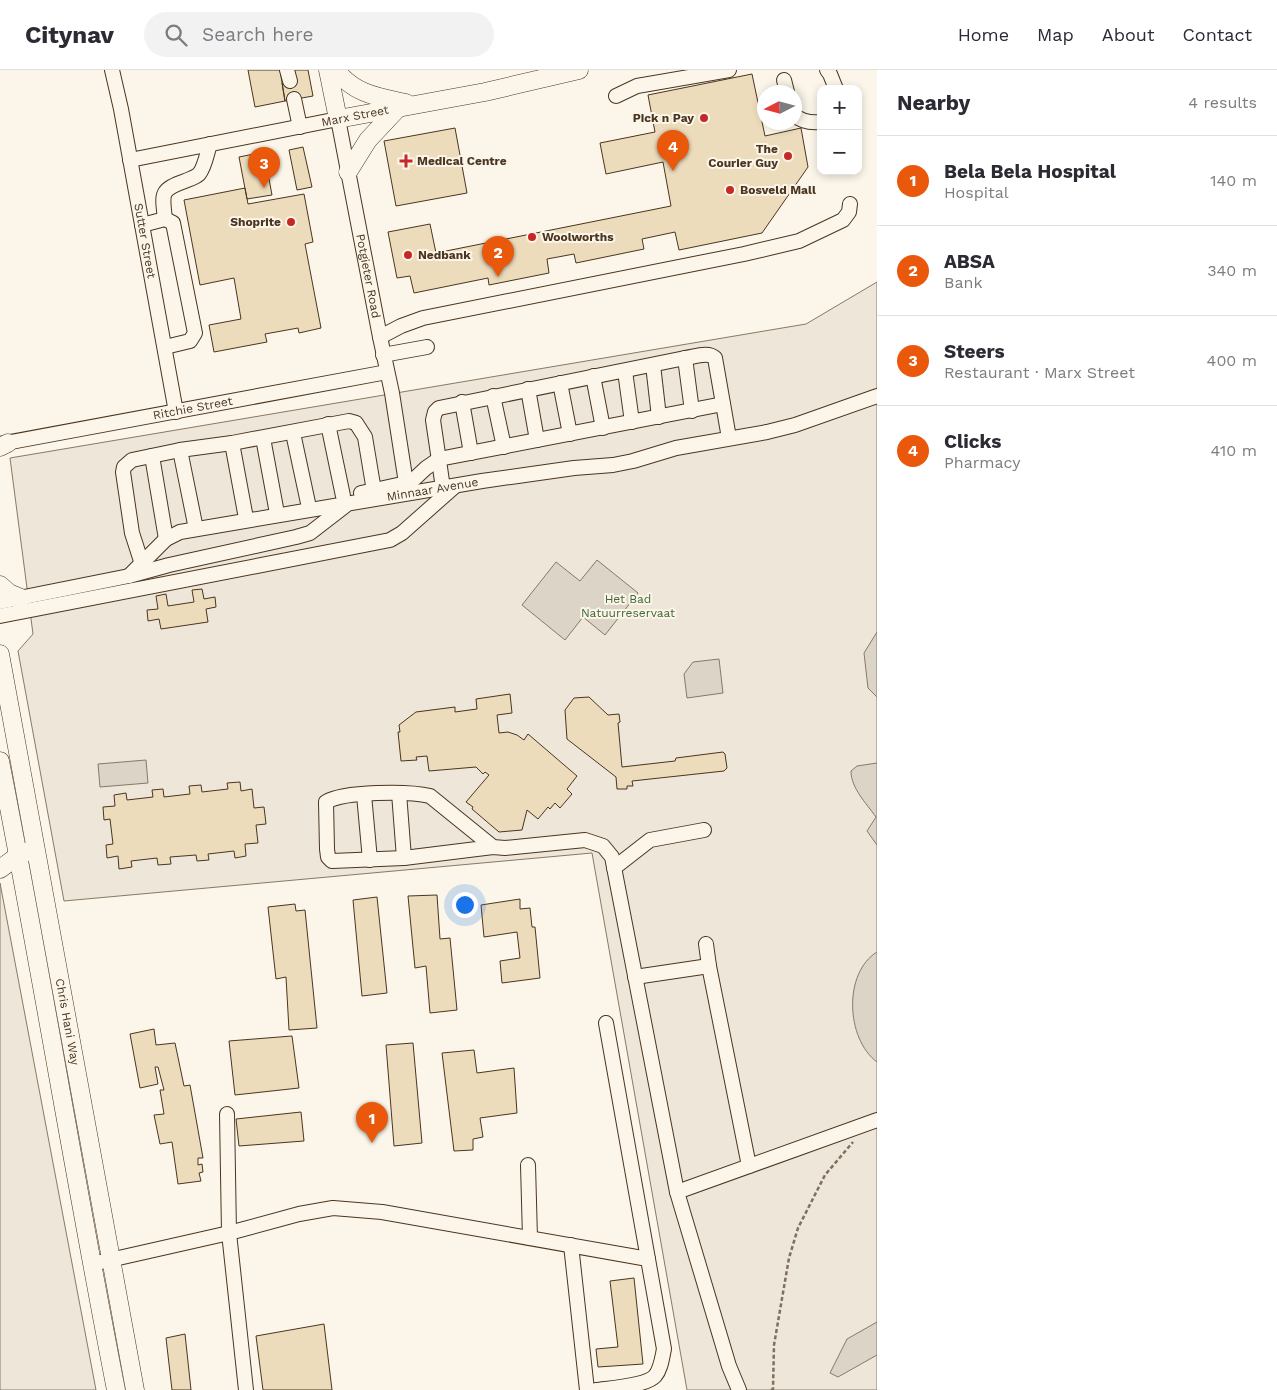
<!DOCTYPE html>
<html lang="en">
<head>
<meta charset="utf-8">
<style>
  body { margin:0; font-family:"Work Sans",sans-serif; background:#f2f2f3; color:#2b2b33 }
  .controls { position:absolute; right:15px; top:15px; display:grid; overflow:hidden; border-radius:10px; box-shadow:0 2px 8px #0003 }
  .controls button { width:45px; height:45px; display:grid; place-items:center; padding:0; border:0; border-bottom:1px solid #e1e1e2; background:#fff; color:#2b2b33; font:25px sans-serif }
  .compass { position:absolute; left:757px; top:15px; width:45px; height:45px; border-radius:50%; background:#fff; box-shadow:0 2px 8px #0003; rotate:264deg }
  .you { position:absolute; left:464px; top:834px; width:18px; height:18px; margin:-12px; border:4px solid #fff; border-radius:50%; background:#1a73e8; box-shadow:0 0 0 8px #1a73e833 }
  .badge { display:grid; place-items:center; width:32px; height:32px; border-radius:50%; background:#ea580c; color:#fff; font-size:16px; font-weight:700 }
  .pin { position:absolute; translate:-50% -41px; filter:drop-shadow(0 1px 2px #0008) }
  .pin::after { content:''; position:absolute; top:26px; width:18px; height:15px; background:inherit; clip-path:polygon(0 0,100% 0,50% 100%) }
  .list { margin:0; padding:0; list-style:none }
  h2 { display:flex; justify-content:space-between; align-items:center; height:65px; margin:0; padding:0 20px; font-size:21px }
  h2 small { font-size:16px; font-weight:400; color:#7c7c81 }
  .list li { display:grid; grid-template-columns:32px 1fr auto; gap:15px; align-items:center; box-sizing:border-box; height:90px; padding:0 20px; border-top:1px solid #e1e1e2 }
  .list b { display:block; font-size:19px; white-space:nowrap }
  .list p { margin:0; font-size:16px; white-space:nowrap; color:#7c7c81 }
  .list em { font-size:16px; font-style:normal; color:#7c7c81 }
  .icon { flex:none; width:28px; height:28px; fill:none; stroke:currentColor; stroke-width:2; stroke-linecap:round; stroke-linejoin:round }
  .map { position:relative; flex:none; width:877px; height:1320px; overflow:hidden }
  header { display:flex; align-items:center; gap:30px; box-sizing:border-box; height:70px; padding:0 25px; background:#fff; border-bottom:1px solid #e1e1e2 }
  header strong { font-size:24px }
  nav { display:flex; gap:28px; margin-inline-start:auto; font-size:18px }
  .search { width:350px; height:45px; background:#f2f2f3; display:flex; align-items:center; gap:12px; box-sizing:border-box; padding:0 18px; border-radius:28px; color:#7c7c81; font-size:19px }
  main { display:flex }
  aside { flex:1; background:#fff }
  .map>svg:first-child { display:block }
</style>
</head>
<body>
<header>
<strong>Citynav</strong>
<div class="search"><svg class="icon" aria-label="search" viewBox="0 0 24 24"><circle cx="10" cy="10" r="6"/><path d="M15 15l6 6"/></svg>Search here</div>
<nav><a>Home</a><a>Map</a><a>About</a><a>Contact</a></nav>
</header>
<main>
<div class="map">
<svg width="877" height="1320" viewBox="0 0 877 1320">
  <rect width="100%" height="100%" fill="#fbf6e9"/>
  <path fill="#ede6d9" stroke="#887966" d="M877,212V1320H687L592,783L64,831L18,581L33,564L10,388L806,254Z
    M0,813L96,1320H0Z"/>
  <path fill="#dcd4c6" stroke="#887966" d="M597,490L638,523L605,565L583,547L565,570L522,535L556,492L580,511Z
    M877,562V627L868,618L864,583Z
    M719,589L723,623L687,628L684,604L693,592Z
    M146,690L148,713L100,717L98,694Z
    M877,693V775L867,761L876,747C866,733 851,718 851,701L857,696Z
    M877,882V992C846,969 843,903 877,882Z
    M877,1252V1285L838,1307L830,1303L847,1269Z"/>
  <path fill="#ecdcbc" stroke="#4a3520" d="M248,0H280L285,31L255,37Z
    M294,0H308L313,26L285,31L282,13L296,10Z
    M752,4L765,66L801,58L808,97L762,163L679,180L675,162L642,169L644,179L576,193L574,184L547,189L549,203L489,215L488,208L414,223L410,206L397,208L388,162L430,154L436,183L671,136L663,92L606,104L600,73L655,62L648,25Z
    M455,58L467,123L396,136L384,71Z
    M303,77L312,117L297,120L289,80Z
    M264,82L272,125L247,129L239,87Z
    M245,118L248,134L304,124L313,172L305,174L321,258L299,263L298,258L265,264L267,272L214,282L209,255L241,249L234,208L200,215L184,130Z
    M202,519L204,529L215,527L216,537L206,539L208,552L161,559L159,549L148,551L147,540L158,539L156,526L166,524L168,536L194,532L192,520Z
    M510,624L512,643L497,645L499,663L508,662L517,665L524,670L528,664L577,706L567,719L572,724L560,738L555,733L550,739L548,737L538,749L527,740L522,760L499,762L472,739L473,737L466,732L489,705L485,702L483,704L476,697L429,701L427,686L416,687L417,690L401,691L398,662H400L399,655L416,642L455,637V642L477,639L476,629Z
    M589,627L608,645L619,644L620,652L618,653L622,697L675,691L676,688L723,682L725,684L727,698L724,701L632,711L633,716H627V719H617L616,707L567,669L565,640L574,628Z
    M240,712L241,721L252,719L254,738L264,737L266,754L256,755L258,773L245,774L246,786L235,788L234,781L208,784L209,790L197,791L196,785L170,787L171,794L158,795L157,788L131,791L132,797L119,799L118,786L107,788L106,775L113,774L110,749L104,750L103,737L115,736L114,725L126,723L127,730L153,727L152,720L163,719L164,727L190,724L189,716L201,715L202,722L228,719L227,713Z
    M437,825L440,869L450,868L457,940L430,943L426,896L415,898L408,826Z
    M377,827L387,923L362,926L353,830Z
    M520,829V839L530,838L532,857H535L540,908L502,913L500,891L520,888L517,862L484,867L481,835Z
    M295,834L296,841L305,840L317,958L289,960L286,907L276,909L268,837Z
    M154,959L156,975L175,973L184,1016L190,1015L203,1088H198V1095L202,1094L203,1102L199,1103L201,1111L178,1114L172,1072L160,1074L154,1045L164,1044L160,1020H164L158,997H155L158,1014L140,1018L130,964Z
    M292,966L299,1018L235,1025L229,971Z
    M413,973L422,1073L394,1076L386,975Z
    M474,980L477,1003L514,998L517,1043L480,1048L483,1067L473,1069V1080L454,1081L442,983Z
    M301,1042L304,1071L239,1076L236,1049Z
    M634,1208L643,1294L598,1297L596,1279L618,1277L610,1211Z
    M324,1254L332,1320H263L256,1266Z
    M185,1264L191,1320H172L166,1268Z"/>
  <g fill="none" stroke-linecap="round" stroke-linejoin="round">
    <g stroke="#4a3520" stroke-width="16">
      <g id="minor">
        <path id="s1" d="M112,0L121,39L176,342"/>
        <path d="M287,0L290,11"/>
        <path d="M827,0L830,4L836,19"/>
        <path d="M784,10L787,22"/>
        <path d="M616,26L637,16L729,0"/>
        <path d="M294,29L300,57"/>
        <path d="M794,45C802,52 811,53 821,52"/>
        <path id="s2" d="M130,90L338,49L380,267L392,323L406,413"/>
        <path d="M165,149C162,123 160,120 185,111C190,109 196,107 199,104C205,97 207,83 210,74"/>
        <path d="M142,155L165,149L173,153L195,263L190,271L165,277"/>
        <path d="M380,267L401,256L423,248L744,184L799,171L843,150L849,142L850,134"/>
        <path d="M383,285L427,277"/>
        <path d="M685,288L692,341"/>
        <path d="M653,295L659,347"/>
        <path d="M625,301L632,352"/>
        <path d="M593,306L603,358"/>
        <path d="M560,313L570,364"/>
        <path d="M528,319L537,370"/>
        <path d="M493,326L504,377"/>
        <path d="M462,332L471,383"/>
        <path d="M328,354L343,426"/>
        <path d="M293,363L308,433"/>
        <path d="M263,368L276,438"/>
        <path d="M232,373L245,443"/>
        <path id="s3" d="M0,374L387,302"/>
        <path d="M180,380L196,459"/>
        <path d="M152,386L166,469"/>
        <path d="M443,418L433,350L435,342L439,338L685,288C694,287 708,281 715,288L729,368"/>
        <path d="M361,423L411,412L426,398L439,389L723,334"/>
        <path d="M142,494L132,463L123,402L124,397L132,390L180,380L232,373L349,351L356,353L365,367L374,421"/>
        <path id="s4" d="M129,506L166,469L180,462L482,411L574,398L613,395L633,391L676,378L767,362L795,355L877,326"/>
        <path d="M0,532L129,506L169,495L296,467L310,463L345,436"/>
        <path d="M0,546L390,470L402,463L454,417"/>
        <path d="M399,723L404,788"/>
        <path d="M364,725L370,790"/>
        <path d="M493,777L404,788L332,791L328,787L327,779L326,732C344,721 409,721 430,726L493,777L505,778L585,770L603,776L612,787L677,1122L729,1296L739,1320"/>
        <path d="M614,798L650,770L704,760"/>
        <path d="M706,874L709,896L749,1096"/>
        <path d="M635,907L709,896"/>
        <path d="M227,1044L229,1163L246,1320"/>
        <path d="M528,1095L530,1168"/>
        <path d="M677,1122L877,1050"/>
        <path d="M571,1175L587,1320"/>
        <path d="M92,1194L229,1163L299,1144L333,1138L382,1142L648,1189"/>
        <path d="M596,1320C610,1318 646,1316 655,1306C661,1299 662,1288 664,1279L606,953"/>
      </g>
    </g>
    <g stroke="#4a3520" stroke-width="19">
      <g id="major">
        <path d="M328,0L338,49L485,22L579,0"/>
        <path d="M336,0C354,24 378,27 406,33"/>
        <path d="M348,102L368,70L398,38"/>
        <path d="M0,377L8,373"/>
        <path d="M0,515L9,523L21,528"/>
        <path id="s5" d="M0,584L135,1320"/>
        <path d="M0,691C41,900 75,1111 116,1320"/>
        <path d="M0,799L19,785L29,781"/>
      </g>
    </g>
    <path stroke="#7f6f5c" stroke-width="2.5" stroke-dasharray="4 2.5" stroke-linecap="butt" d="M771,1320L773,1319L774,1275L789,1188L798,1158L825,1105L853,1072"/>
    <use href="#minor" stroke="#fbf6e9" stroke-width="14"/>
    <use href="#major" stroke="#fbf6e9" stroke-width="18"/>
  </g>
  <g fill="#c62828" stroke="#fbf6e9" stroke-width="2">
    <circle cx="704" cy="48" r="5"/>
    <circle cx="788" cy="86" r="5"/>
    <path d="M403.5 83.5h5v5h5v5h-5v5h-5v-5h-5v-5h5z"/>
    <circle cx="730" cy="120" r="5"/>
    <circle cx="291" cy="152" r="5"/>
    <circle cx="532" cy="167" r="5"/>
    <circle cx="408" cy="185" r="5"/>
  </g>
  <g text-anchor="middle" stroke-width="4" stroke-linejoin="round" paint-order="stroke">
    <g font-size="12" fill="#4a3520" stroke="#fbf6e9">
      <text transform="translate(355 46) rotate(-11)" y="4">Marx Street</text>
      <text dy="4" stroke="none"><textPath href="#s1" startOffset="174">Sutter Street</textPath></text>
      <text dy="4" stroke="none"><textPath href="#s2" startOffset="372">Potgieter Road</textPath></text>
      <text dy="4" stroke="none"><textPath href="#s3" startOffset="196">Ritchie Street</textPath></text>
      <text dy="4" stroke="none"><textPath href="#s4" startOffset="324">Minnaar Avenue</textPath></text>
      <text dy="4" stroke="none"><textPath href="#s5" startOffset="374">Chris Hani Way</textPath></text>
    </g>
    <g font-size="12" font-weight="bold" fill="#4a3520" stroke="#fbf6e9" text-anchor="start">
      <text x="694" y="52" text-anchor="end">Pick n Pay</text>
      <text x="778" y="83" text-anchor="end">The<tspan x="778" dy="14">Courier Guy</tspan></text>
      <text x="417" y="95">Medical Centre</text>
      <text x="740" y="124">Bosveld Mall</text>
      <text x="281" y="156" text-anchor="end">Shoprite</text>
      <text x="542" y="171">Woolworths</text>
      <text x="418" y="189">Nedbank</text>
    </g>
    <g font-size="12" fill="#436837" stroke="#fbf6e9">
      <text x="628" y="533">Het Bad<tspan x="628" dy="14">Natuurreservaat</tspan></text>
    </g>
  </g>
</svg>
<div class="controls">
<button>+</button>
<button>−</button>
</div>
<svg class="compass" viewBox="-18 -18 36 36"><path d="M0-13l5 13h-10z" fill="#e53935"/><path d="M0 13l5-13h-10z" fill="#7c7c81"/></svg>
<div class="you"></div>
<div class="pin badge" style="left:372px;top:1073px">1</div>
<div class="pin badge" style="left:498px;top:207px">2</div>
<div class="pin badge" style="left:264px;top:118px">3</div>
<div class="pin badge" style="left:673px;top:101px">4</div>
</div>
<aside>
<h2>Nearby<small>4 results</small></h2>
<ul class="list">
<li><span class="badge">1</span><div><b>Bela Bela Hospital</b><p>Hospital</p></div><em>140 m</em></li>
<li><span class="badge">2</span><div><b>ABSA</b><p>Bank</p></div><em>340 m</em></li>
<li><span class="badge">3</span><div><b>Steers</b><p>Restaurant · Marx Street</p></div><em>400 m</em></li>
<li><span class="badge">4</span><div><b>Clicks</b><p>Pharmacy</p></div><em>410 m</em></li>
</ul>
</aside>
</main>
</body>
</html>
